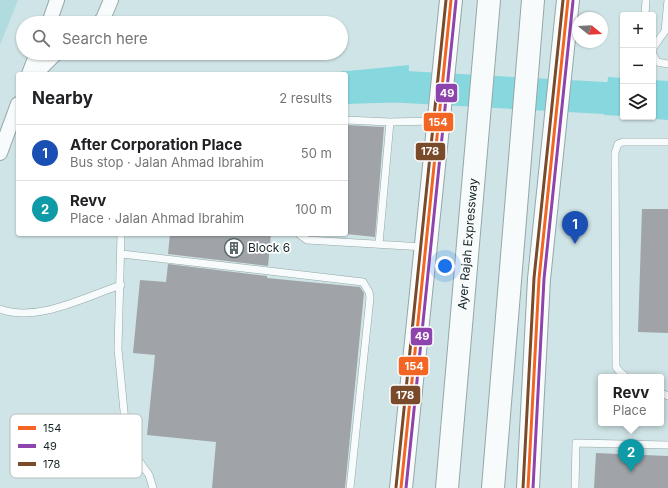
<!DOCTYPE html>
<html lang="en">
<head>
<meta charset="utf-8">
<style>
  body { margin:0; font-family:Inter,sans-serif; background:#f6f6f6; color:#202124 }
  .controls { position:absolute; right:12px; top:12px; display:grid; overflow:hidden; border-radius:4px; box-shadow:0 1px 3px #0004 }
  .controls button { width:36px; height:36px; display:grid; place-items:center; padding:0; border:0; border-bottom:1px solid #e0e0e0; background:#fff; color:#202124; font:20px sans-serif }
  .compass { position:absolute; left:572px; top:12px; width:36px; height:36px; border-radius:50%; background:#fff; box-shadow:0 1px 3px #0004; rotate:108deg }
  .you { position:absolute; left:445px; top:266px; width:14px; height:14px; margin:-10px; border:3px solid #fff; border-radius:50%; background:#1a73e8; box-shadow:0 0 0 6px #1a73e833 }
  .badge { display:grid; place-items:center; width:26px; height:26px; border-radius:50%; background:#1a73e8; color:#fff; font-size:13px; font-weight:700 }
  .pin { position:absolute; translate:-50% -33px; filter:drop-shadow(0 1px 2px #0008) }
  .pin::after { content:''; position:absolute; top:21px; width:14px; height:12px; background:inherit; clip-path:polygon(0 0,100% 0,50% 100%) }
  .popup { position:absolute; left:598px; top:374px; width:66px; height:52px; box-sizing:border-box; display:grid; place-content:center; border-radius:4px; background:#fff; filter:drop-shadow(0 1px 3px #0005); font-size:13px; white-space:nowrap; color:#757577 }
  .popup b { font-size:15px; color:#202124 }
  .popup::after { content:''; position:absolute; left:50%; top:100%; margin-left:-8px; border:8px solid transparent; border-top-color:#fff }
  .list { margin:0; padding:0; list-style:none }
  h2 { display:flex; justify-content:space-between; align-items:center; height:52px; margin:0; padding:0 16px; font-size:17px }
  h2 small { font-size:13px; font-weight:400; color:#757577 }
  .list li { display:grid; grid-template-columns:26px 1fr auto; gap:12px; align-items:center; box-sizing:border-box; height:56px; padding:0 16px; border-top:1px solid #e0e0e0 }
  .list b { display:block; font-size:15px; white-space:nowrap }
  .list p { margin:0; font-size:13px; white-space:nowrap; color:#757577 }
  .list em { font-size:13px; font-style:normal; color:#757577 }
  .icon { flex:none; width:22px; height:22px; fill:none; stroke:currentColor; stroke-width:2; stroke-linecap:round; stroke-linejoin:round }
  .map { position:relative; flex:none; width:668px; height:488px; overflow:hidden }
  .search { position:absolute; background:#fff; box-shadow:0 1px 3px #0004; left:16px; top:16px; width:332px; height:44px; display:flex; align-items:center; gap:10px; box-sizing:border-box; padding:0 14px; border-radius:22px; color:#757577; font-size:15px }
  .panel { position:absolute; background:#fff; box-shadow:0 1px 3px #0004; left:16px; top:72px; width:332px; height:164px; border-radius:4px }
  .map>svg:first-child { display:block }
</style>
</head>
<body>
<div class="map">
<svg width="668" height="488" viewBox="0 0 668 488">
  <rect width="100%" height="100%" fill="#cfe4e6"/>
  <path fill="#b0dbdf" d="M0,0H18L0,45Z"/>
  <path fill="#86d7de" d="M409,65L407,102L346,104V74H319Z
    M608,77L623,78V116L604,115Z
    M653,80L668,81V120L632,117H653Z"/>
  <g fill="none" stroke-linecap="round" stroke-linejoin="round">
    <path stroke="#86d7de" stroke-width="32" d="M346,87L387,86L623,99"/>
  </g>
  <path fill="#a0a4a8" d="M346,125L384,127L375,237L346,234Z
    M642,209H668V333L638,332Z
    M170,234H271L268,266L168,254Z
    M168,264L267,276V278L360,287L364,293L345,488H212L216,442L147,435L155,355L133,353L140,280L166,282Z
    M596,453L668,456V488H594Z"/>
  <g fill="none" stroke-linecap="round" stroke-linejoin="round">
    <g stroke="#96a6a8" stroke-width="8">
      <path id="service" d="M645,15L646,0
        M653,48L665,31L668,0
        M653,54L657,62L668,64
        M346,120L390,122L436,121
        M121,234L118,349L126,432L137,458L149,475L153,488
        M299,234L307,240L424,247
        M379,244L390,122
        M122,254L363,282L369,292L370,298L350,488
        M0,309C37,323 85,297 121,285
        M626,377L620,372L616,367L615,153L618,144L623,142H668
        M661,393L668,396
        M575,488L576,443L668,445"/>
    </g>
    <g stroke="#96a6a8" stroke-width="16">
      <path id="minor" d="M49,23L57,0
        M99,23L103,19L111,0
        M29,74L37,53
        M35,74L56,53
        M0,153L18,104"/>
    </g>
    <g stroke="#96a6a8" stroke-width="24">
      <path id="primary" d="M401,488L451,0
        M528,488L539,279L568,0"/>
    </g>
    <g stroke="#96a6a8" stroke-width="24">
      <g id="motorway">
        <path id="s1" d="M447,488L489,0"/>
        <path d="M493,488L533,0"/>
      </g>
    </g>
    <use href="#service" stroke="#f8fbfb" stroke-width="7"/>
    <use href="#minor" stroke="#f8fbfb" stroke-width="14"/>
    <use href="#primary" stroke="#f8fbfb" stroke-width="22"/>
    <use href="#motorway" stroke="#f8fbfb" stroke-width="22"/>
    <g stroke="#fff" stroke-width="6">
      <path id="bus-1" d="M401,488L451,0
        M528,488L539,279L568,0"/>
    </g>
    <g stroke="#fff" stroke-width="6">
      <path id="bus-2" d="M406,488L456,1
        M533,488L544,279L573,1"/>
    </g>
    <g stroke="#fff" stroke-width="6">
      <path id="bus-3" d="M396,487L446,0
        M523,488L534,278L563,0"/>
    </g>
    <use href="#bus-1" stroke="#f26522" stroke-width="3"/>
    <use href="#bus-2" stroke="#8e44ad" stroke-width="3"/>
    <use href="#bus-3" stroke="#7a4b2a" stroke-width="3"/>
  </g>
  <defs>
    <g id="building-ring" transform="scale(1)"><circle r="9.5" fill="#fff" stroke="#57686a" stroke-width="1.5"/><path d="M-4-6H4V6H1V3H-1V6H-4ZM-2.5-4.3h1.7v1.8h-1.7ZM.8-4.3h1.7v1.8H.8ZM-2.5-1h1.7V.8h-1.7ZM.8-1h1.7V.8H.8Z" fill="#57686a"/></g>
  </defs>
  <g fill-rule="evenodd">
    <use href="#building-ring" x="234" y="248"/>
  </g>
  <g text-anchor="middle" stroke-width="3.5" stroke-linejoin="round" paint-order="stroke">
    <g font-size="12" fill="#172527" stroke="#fff">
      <text dy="4" stroke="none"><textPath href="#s1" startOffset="245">Ayer Rajah Expressway</textPath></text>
    </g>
    <g font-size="12" fill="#172527" stroke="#fff" text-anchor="start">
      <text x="248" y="252">Block 6</text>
    </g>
  </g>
  <rect x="10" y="414" width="132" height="64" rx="6" fill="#fff" stroke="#b9bebe" stroke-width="1"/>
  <rect x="18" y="426" width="18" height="4" fill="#f26522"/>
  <rect x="18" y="444" width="18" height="4" fill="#8e44ad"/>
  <rect x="18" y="462" width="18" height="4" fill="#7a4b2a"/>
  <g font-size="11" fill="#172527">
    <text x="43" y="432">154</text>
    <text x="43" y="450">49</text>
    <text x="43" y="468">178</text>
  </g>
  <g stroke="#fff" stroke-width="1.5">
    <rect x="435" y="83" width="23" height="20" rx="4" fill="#8e44ad"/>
    <rect x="423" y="112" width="31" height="20" rx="4" fill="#f26522"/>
    <rect x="415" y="142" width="31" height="19" rx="4" fill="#7a4b2a"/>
    <rect x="410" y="327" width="23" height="19" rx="4" fill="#8e44ad"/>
    <rect x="398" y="356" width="31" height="20" rx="4" fill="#f26522"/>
    <rect x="390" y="385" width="31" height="20" rx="4" fill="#7a4b2a"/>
  </g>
  <g font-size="11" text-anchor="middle" font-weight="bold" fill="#fff">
    <text x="447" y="97">49</text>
    <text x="438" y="126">154</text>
    <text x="430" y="155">178</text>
    <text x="422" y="340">49</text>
    <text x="414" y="370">154</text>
    <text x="405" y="399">178</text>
  </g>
</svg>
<div class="controls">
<button>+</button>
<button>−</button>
<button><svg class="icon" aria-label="layers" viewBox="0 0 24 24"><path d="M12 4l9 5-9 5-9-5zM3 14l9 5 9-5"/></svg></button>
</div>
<svg class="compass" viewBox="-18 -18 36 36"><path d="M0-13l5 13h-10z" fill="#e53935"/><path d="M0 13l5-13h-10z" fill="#757577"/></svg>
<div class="you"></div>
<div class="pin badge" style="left:575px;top:244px;background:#1a4fb4">1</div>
<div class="pin badge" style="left:631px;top:472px;background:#0f9aa8">2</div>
<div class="popup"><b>Revv</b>Place</div>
<div class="search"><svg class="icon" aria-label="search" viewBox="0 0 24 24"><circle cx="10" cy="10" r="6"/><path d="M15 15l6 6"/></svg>Search here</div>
<section class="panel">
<h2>Nearby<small>2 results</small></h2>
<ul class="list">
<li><span class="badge" style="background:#1a4fb4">1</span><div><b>After Corporation Place</b><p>Bus stop · Jalan Ahmad Ibrahim</p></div><em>50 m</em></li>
<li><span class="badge" style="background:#0f9aa8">2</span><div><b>Revv</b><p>Place · Jalan Ahmad Ibrahim</p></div><em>100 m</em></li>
</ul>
</section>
</div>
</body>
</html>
